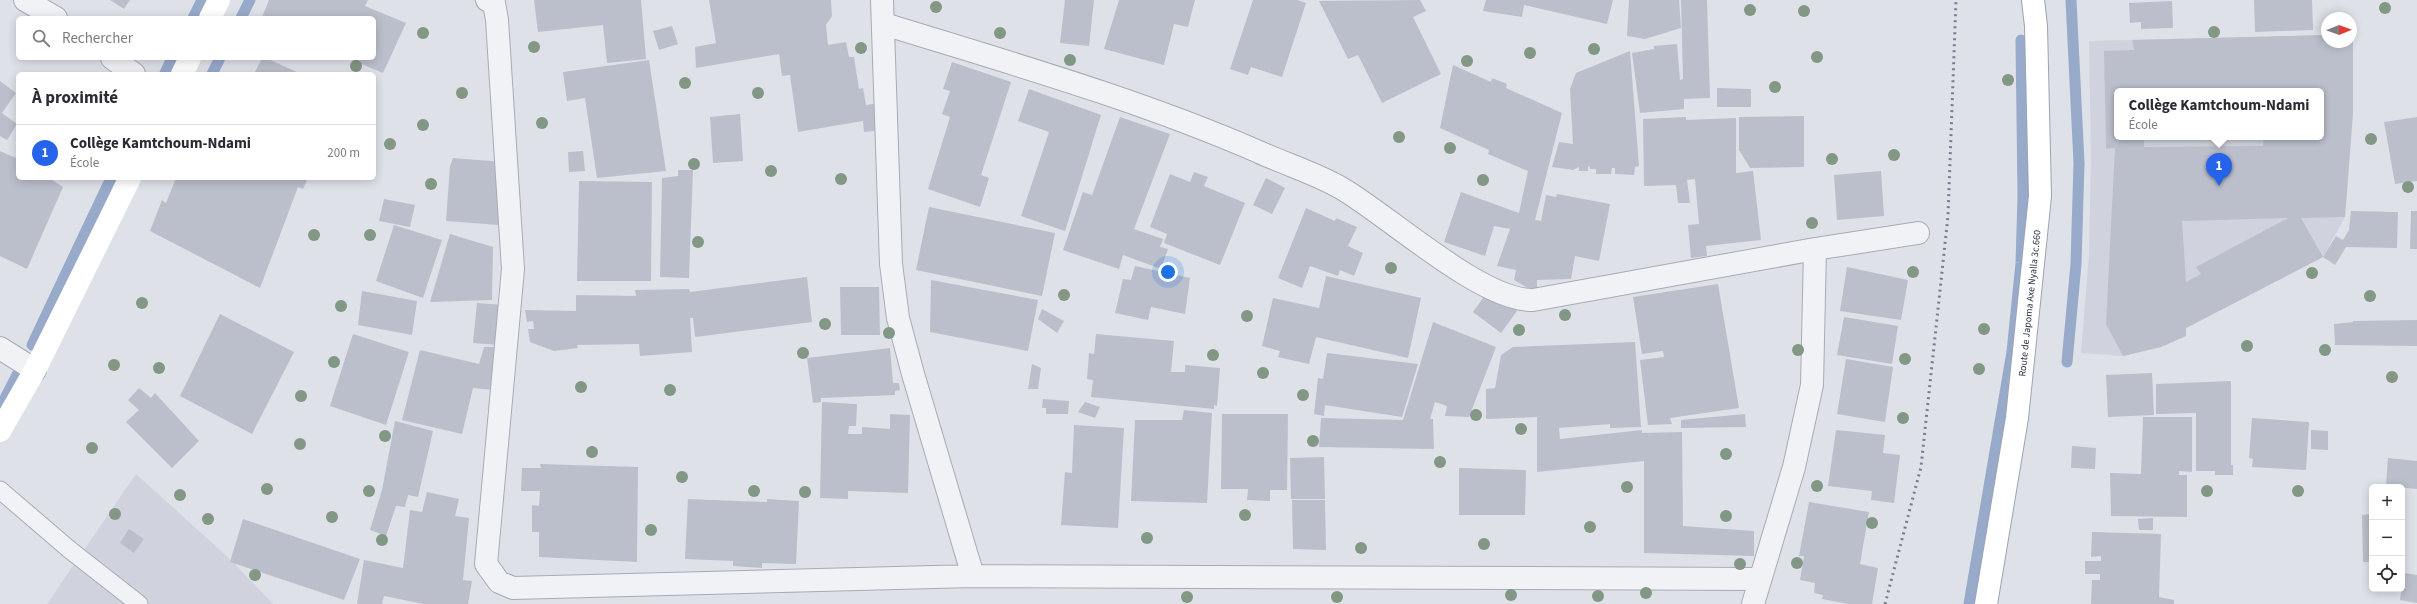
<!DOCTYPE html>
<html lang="fr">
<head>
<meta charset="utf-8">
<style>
  body { margin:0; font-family:"Source Sans 3",sans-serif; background:#f7f7f7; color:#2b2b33 }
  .controls { position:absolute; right:12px; bottom:12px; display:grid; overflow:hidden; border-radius:6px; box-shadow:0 2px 10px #0003 }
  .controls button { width:36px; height:36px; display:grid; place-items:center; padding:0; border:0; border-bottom:1px solid #e1e1e2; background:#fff; color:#2b2b33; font:20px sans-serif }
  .compass { position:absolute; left:2321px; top:12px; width:36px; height:36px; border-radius:50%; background:#fff; box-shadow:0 2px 10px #0003; rotate:89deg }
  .you { position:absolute; left:1168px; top:272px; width:14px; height:14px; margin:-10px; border:3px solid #fff; border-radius:50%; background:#1a73e8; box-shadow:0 0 0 6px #1a73e833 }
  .badge { display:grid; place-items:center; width:26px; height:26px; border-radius:50%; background:#2563eb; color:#fff; font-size:13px; font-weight:700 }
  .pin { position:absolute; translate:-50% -33px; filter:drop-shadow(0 1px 2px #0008) }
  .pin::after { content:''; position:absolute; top:21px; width:14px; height:12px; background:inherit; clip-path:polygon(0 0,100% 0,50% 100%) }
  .popup { position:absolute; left:2114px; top:88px; width:210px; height:52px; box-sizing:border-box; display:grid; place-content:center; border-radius:6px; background:#fff; filter:drop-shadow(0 1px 3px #0005); font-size:13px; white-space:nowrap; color:#7c7c81 }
  .popup b { font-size:15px; color:#2b2b33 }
  .popup::after { content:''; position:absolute; left:50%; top:100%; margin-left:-8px; border:8px solid transparent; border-top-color:#fff }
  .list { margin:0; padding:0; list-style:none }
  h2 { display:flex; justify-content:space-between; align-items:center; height:52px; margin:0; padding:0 16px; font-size:17px }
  h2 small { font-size:13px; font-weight:400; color:#7c7c81 }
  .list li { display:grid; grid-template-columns:26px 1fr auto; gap:12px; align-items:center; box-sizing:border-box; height:56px; padding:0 16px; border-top:1px solid #e1e1e2 }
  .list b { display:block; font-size:15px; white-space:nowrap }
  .list p { margin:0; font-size:13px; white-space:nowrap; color:#7c7c81 }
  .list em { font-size:13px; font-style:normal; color:#7c7c81 }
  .icon { flex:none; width:22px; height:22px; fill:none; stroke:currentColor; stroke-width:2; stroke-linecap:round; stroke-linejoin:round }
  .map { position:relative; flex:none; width:2417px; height:604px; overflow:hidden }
  .search { position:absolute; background:#fff; box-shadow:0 2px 10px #0003; left:16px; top:16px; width:360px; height:44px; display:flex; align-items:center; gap:10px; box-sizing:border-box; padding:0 14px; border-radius:6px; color:#7c7c81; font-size:15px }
  .panel { position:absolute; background:#fff; box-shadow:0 2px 10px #0003; left:16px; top:72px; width:360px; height:108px; border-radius:6px }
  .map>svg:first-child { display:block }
</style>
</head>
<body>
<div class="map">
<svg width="2417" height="604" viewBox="0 0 2417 604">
  <rect width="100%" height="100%" fill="#dee1e8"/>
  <path fill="#d0d3dd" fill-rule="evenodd" d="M2327,35V42H2351V35H2353V113L2345,217L2323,257L2186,328V336L2161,347L2123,356L2081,353L2089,255L2091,156L2089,41ZM2117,91H2321V137H2117Z
    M136,474L231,560L273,604H47Z"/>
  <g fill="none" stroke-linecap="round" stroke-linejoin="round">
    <path stroke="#97aaca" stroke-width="11" d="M193,18L202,0
      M241,18L250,0
      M165,73L172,58
      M212,74L220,58
      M32,345L111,178
      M2067,362L2076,264L2079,163L2071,0
      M0,408L18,373
      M1969,604L2012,352L2021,263L2023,197L2021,40"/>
  </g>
  <path fill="#bbbfcb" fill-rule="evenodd" d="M110,0H130L124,9Z
    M269,0H368L365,6L406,23L383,73L347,58H374V18H258L259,16L262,17Z
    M534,0H641L646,59L607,63L603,25L538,32Z
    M709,0H831L832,16L826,25L828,45L846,42L849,57H854L859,89L863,88L866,105L880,103L884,130L864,132L863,121L798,132L790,75L782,76L779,54L696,68L695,47L716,43Z
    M1065,0H1094L1089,46L1060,43Z
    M1119,0H1195L1188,27L1174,24L1164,65L1104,49Z
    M1253,0H1297L1306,3L1282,77L1251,67L1248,75L1230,69Z
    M1420,0L1426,11L1413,17L1441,74L1382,103L1358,55L1348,59L1319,1Z
    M1486,0H1613L1607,24L1524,5L1522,17L1483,11Z
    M1629,0H1679L1681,28L1645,39L1627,36Z
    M1681,0H1707L1710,98L1684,99V109L1640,113L1632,53L1654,49V46L1677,44L1680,80L1683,79Z
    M2254,0H2312L2313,30L2255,32Z
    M2172,1L2173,28L2141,29V22L2130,23L2129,3Z
    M672,26L678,44L659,50L653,31Z
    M2327,35V42H2351V35H2353V113L2345,217L2301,218L2323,257L2186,328V336L2161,347L2123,356L2106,324L2115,148L2106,149L2104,51L2134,50L2132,40ZM2117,91H2321V137H2264L2263,146L2144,147V137H2117ZM2288,218L2196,267L2201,274L2186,282L2182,221Z
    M1630,51L1639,166L1635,167L1634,175L1615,174V168H1612L1611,174H1596V169H1590V166L1588,167V171H1579V167L1573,170L1552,167L1559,142L1573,144L1570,89L1576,73Z
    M262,58H266L301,74H254Z
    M649,60L666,171L597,178L585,98L567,101L563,72Z
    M952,62L1011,82L981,175L989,178L980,207L928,189L950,117L942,114L950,91L943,89Z
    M1453,65L1491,82L1492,78L1507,84L1506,88L1562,113L1535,220L1541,221L1546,195L1556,197L1557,194L1610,204L1599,261L1575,256L1571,279L1537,280V293L1514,280L1516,270L1497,266L1510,229L1494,226L1485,256L1444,242L1461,192L1519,213L1528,171L1488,154L1489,150L1440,128Z
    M0,81L16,93L2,113L17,124L7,140L0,136Z
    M1717,88L1751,89V107H1717Z
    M1029,89L1101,115L1065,231L1021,216L1049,132L1018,121Z
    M740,114L743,161L713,163L710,117Z
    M1804,116V167L1750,168L1739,150V117Z
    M1120,117L1170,134L1134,229L1163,239L1160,247L1168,249L1161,269L1123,255L1119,269L1063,250L1083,192L1092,195Z
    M1686,117V120L1736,118V173L1753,171L1761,240L1706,246L1707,256L1691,258L1688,225L1699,224L1695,179L1687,180L1690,203H1678L1676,185L1644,186L1643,119Z
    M2417,117V181L2395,184L2384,122Z
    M0,151L18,159V178H49L63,187L27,269L0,256Z
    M583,151L585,171L569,172L568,152Z
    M453,158L504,162L499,225L446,221L450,166Z
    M678,170H693L689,278L660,277L662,178L678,176Z
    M1881,171L1884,216L1837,220L1834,175Z
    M1194,172L1208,177L1204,186L1245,203L1220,265L1164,243L1167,234L1150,227L1170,174L1190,182Z
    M176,178H308L303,189L298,187L260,288L150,231L162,200L166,203Z
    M1266,178L1285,188L1272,214L1253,205Z
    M579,181L652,182L651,281H577Z
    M384,199L415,205L410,227L379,221Z
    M929,207L1055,233L1042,296L916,270Z
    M1306,208L1335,221L1336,218L1357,227L1348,246L1363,253L1354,276L1340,270L1338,276L1310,266L1302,288L1278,278Z
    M2351,211L2398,212L2397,248L2346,247L2335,265L2323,257L2336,236L2343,240L2349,230Z
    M2411,211H2417V249H2410Z
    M394,225L442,240L423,298L376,281Z
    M450,234L493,247L492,300L430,302Z
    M1135,266L1190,278L1185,314L1151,307L1148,320L1115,313L1123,279L1131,280Z
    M1847,267L1908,280L1901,320L1840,311Z
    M1326,276L1421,298L1408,358L1316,337L1309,364L1278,357L1280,351L1262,346L1273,298L1319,308Z
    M807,277L812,322L695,337L693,318H690L692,352L640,356L639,344L577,345L578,348L554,351L530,342L528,329H534L533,321L527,322L525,310L576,311V295L636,296L635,290L689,289L690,292Z
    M931,280L1038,300L1028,351L930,332Z
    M1718,284L1739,408L1670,418L1672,424L1648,425L1640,360L1664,357L1663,351L1642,354L1633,297Z
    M840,287H879L880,335H841Z
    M362,291L417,301L412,335L358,325Z
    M1488,291L1517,311L1501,333L1473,312Z
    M477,303L504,305L499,345L473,343Z
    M1042,309L1064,321L1057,333L1038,319Z
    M220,314L294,352L252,434L180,396Z
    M1844,317L1898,326L1892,364L1837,355Z
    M2417,320V346L2335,345L2334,324L2353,322V321Z
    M1433,322L1496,347L1469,417L1445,416L1447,406L1435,402L1430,419H1433L1434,449L1319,447L1321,418L1403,420Z
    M353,334L409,352L386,425L330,406Z
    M1096,334L1174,341L1171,372H1185V365L1220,368L1217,406L1214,405V409L1091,397L1093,380L1087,379L1089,353L1094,354Z
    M1635,342L1641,427L1610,428V424L1559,428L1560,439L1642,430V433L1682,432L1683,526L1754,531V556L1644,553V461L1537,472V417L1486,419V389L1495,388L1501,355L1513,347Z
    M484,347H498L494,390L473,388L462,434L402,420L420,350L479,364Z
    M890,348L893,383H899L900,390L895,391V395L821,398V402L813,403L807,358Z
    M1327,353L1418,364L1402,417L1325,405L1324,416L1314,414L1318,378L1323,379Z
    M1846,359L1893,367L1885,422L1837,414Z
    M1032,364L1041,368L1038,389H1028Z
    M2152,373L2154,415L2108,417L2106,375Z
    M2231,381V465H2233V475H2215V471H2196V413L2156,414V384Z
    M139,388L151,398L155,393L199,441L172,468L126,422L139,410L128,400Z
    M1043,399L1069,401L1068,414H1046V408H1042Z
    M822,402L857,404L856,426H849L848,434H862V427L890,429V414L910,415L908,493L848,491V499L820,498Z
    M1085,402L1100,407L1095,418L1078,412Z
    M1184,410L1212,413L1207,503L1131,501L1135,420H1182Z
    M1222,414H1288L1287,490H1270V501L1247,500L1248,489H1221Z
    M1745,414L1746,427L1681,428V420Z
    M2143,417H2192V472L2179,471V475H2187V517L2111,516L2110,473L2141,474Z
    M2252,418L2309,422L2306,470L2252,467L2253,459L2249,458Z
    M395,421L433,431L418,497L408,495L405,507L396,506L386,536L370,530L382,490Z
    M1074,425L1124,428L1118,528L1061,525L1065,472L1072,473Z
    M1836,430L1885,435L1883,453L1900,455L1894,503L1871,500L1872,491L1828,486Z
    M2311,430L2328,431V450L2311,449Z
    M2072,446L2096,448L2095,469L2071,468Z
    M1324,457L1325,499H1291L1290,458Z
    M2388,458L2417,461V489L2386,486Z
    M540,464L638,467L637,562L539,557V532H532V505L539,506L540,491H521L522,468H541Z
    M1459,468L1526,470L1525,515H1459Z
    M427,492L459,499L455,516L469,518L463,580L472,581L468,604H424L384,596L382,604H357L364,560L403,568L410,510L422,512Z
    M688,499L767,502V499L799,501L796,564L762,563V568L733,566V561L685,559Z
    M1292,500H1325L1326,550L1293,549Z
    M1809,502L1869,512L1860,564L1878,568L1872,604H1849L1822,599L1823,595L1814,593L1815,583L1800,580L1804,556H1799Z
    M2372,514V562H2363L2362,515Z
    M2153,518V530H2139L2138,519Z
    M243,519L360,559L344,600L230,562Z
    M129,529L144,539L134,553L120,543Z
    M2092,532L2161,534L2159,597L2174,600V604H2091L2092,580H2100V574H2085V561H2101V556L2091,557Z
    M2404,573L2417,575V603L2400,600Z"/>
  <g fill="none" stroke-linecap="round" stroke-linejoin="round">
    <g stroke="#a7abb5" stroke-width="19">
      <path id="lane" d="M0,490L70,550L139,604"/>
    </g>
    <g stroke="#a7abb5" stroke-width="24">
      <path id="street" d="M25,0L56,18
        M487,0L494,3L497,20L513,269L486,564L499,582L513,588L973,576
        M882,0L891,264L898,318L913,374L973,576L1759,579
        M884,24C1010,63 1137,99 1259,152C1285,164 1315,173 1341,188C1388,215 1481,301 1533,300L1815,249L1918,233
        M112,58L134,74
        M0,348L35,370
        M1753,604L1794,467L1812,385L1815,249"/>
    </g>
    <g stroke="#9da3b4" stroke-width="24">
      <g id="primary">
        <path id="s1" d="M1986,604L2017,418L2040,196L2036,26L2033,0"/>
      </g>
    </g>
    <use href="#lane" stroke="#f0f2f6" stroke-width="17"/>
    <use href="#street" stroke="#f0f2f6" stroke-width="22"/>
    <path stroke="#fff" stroke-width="22" d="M210,18L219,0
      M182,74L190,58
      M0,431L35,370L130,178"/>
    <use href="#primary" stroke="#fff" stroke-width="22"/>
    <path stroke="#777e92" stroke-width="3" stroke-dasharray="2 4" stroke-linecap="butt" d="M1885,604L1921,467L1948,216L1956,0"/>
  </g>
  <g fill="#829784">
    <circle cx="936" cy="7" r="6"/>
    <circle cx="2385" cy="8" r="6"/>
    <circle cx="1750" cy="10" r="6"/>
    <circle cx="1804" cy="11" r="6"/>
    <circle cx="2214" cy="32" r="6"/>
    <circle cx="423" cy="33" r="6"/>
    <circle cx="1000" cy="33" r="6"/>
    <circle cx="534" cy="47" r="6"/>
    <circle cx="861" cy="48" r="6"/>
    <circle cx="1594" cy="49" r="6"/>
    <circle cx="1530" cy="53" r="6"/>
    <circle cx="1817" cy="57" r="6"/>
    <circle cx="1070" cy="60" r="6"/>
    <circle cx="1467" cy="61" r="6"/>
    <circle cx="356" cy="66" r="6"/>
    <circle cx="2008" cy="80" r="6"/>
    <circle cx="685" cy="83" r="6"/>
    <circle cx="1775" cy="87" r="6"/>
    <circle cx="462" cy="93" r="6"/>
    <circle cx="758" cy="93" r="6"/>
    <circle cx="542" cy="123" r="6"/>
    <circle cx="423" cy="125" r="6"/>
    <circle cx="1399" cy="137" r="6"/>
    <circle cx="2371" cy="139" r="6"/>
    <circle cx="390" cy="144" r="6"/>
    <circle cx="1450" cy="148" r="6"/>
    <circle cx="1894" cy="155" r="6"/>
    <circle cx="1832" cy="159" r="6"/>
    <circle cx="694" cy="164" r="6"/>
    <circle cx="771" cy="171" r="6"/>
    <circle cx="841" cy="179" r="6"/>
    <circle cx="1483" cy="180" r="6"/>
    <circle cx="431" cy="184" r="6"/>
    <circle cx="2408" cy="187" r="6"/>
    <circle cx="1812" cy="223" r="6"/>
    <circle cx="314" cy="235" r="6"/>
    <circle cx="370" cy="235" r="6"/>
    <circle cx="698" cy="242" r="6"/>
    <circle cx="1391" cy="268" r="6"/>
    <circle cx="1913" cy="272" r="6"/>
    <circle cx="2312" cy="273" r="6"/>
    <circle cx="1064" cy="295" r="6"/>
    <circle cx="2370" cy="296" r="6"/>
    <circle cx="142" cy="303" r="6"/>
    <circle cx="341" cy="306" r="6"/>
    <circle cx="1565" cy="315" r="6"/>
    <circle cx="1247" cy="316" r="6"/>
    <circle cx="825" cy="324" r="6"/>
    <circle cx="1984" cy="329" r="6"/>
    <circle cx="1519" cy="330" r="6"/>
    <circle cx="889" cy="333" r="6"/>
    <circle cx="2247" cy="346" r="6"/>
    <circle cx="1798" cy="350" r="6"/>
    <circle cx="2325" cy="350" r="6"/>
    <circle cx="803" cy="353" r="6"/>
    <circle cx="1213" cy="355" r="6"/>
    <circle cx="1905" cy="359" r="6"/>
    <circle cx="334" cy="362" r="6"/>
    <circle cx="114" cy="365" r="6"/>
    <circle cx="159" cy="368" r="6"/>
    <circle cx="1979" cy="369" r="6"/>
    <circle cx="1263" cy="373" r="6"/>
    <circle cx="2392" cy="377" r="6"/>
    <circle cx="581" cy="387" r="6"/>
    <circle cx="670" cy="390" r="6"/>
    <circle cx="1303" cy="395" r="6"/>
    <circle cx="301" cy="396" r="6"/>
    <circle cx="1476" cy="415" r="6"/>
    <circle cx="1903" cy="418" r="6"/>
    <circle cx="1521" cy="429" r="6"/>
    <circle cx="385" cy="436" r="6"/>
    <circle cx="1313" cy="441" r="6"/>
    <circle cx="300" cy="444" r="6"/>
    <circle cx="92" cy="448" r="6"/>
    <circle cx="592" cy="452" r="6"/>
    <circle cx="1726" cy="454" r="6"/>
    <circle cx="1440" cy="462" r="6"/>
    <circle cx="682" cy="477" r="6"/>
    <circle cx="1817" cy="486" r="6"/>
    <circle cx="1627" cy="487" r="6"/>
    <circle cx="267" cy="489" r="6"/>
    <circle cx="369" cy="491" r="6"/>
    <circle cx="754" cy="491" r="6"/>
    <circle cx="2207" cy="491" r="6"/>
    <circle cx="2298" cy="491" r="6"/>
    <circle cx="805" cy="492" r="6"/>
    <circle cx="180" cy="495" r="6"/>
    <circle cx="115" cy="514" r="6"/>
    <circle cx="1245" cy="515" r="6"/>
    <circle cx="1726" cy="516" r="6"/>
    <circle cx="332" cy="517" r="6"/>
    <circle cx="208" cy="519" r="6"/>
    <circle cx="1872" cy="523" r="6"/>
    <circle cx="1590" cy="527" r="6"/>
    <circle cx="651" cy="530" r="6"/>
    <circle cx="1147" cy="538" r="6"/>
    <circle cx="382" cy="540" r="6"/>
    <circle cx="1484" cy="544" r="6"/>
    <circle cx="1361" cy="548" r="6"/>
    <circle cx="1797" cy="563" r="6"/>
    <circle cx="1740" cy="564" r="6"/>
    <circle cx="255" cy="575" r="6"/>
    <circle cx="1646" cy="593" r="6"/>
    <circle cx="1511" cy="595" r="6"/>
    <circle cx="1598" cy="596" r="6"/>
    <circle cx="1187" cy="597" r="6"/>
    <circle cx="1337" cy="597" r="6"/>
  </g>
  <g text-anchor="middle" stroke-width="3.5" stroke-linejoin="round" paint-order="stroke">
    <g font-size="10" fill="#262d3f" stroke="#edf0f6">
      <text dy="4" stroke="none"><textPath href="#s1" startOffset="304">Route de Japoma Axe Nyalla 3c.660</textPath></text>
    </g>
  </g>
</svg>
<div class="controls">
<button>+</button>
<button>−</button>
<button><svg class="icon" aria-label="locate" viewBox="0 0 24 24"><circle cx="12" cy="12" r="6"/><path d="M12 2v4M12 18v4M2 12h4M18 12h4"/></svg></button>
</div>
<svg class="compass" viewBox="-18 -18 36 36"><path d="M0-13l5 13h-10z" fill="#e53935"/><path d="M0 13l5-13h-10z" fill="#7c7c81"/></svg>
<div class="you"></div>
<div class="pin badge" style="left:2219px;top:186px">1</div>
<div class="popup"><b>Collège Kamtchoum-Ndami</b>École</div>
<div class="search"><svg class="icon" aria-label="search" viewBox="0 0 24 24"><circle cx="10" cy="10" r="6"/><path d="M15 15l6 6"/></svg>Rechercher</div>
<section class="panel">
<h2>À proximité<small></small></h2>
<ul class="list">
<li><span class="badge">1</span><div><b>Collège Kamtchoum-Ndami</b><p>École</p></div><em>200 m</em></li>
</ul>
</section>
</div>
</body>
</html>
